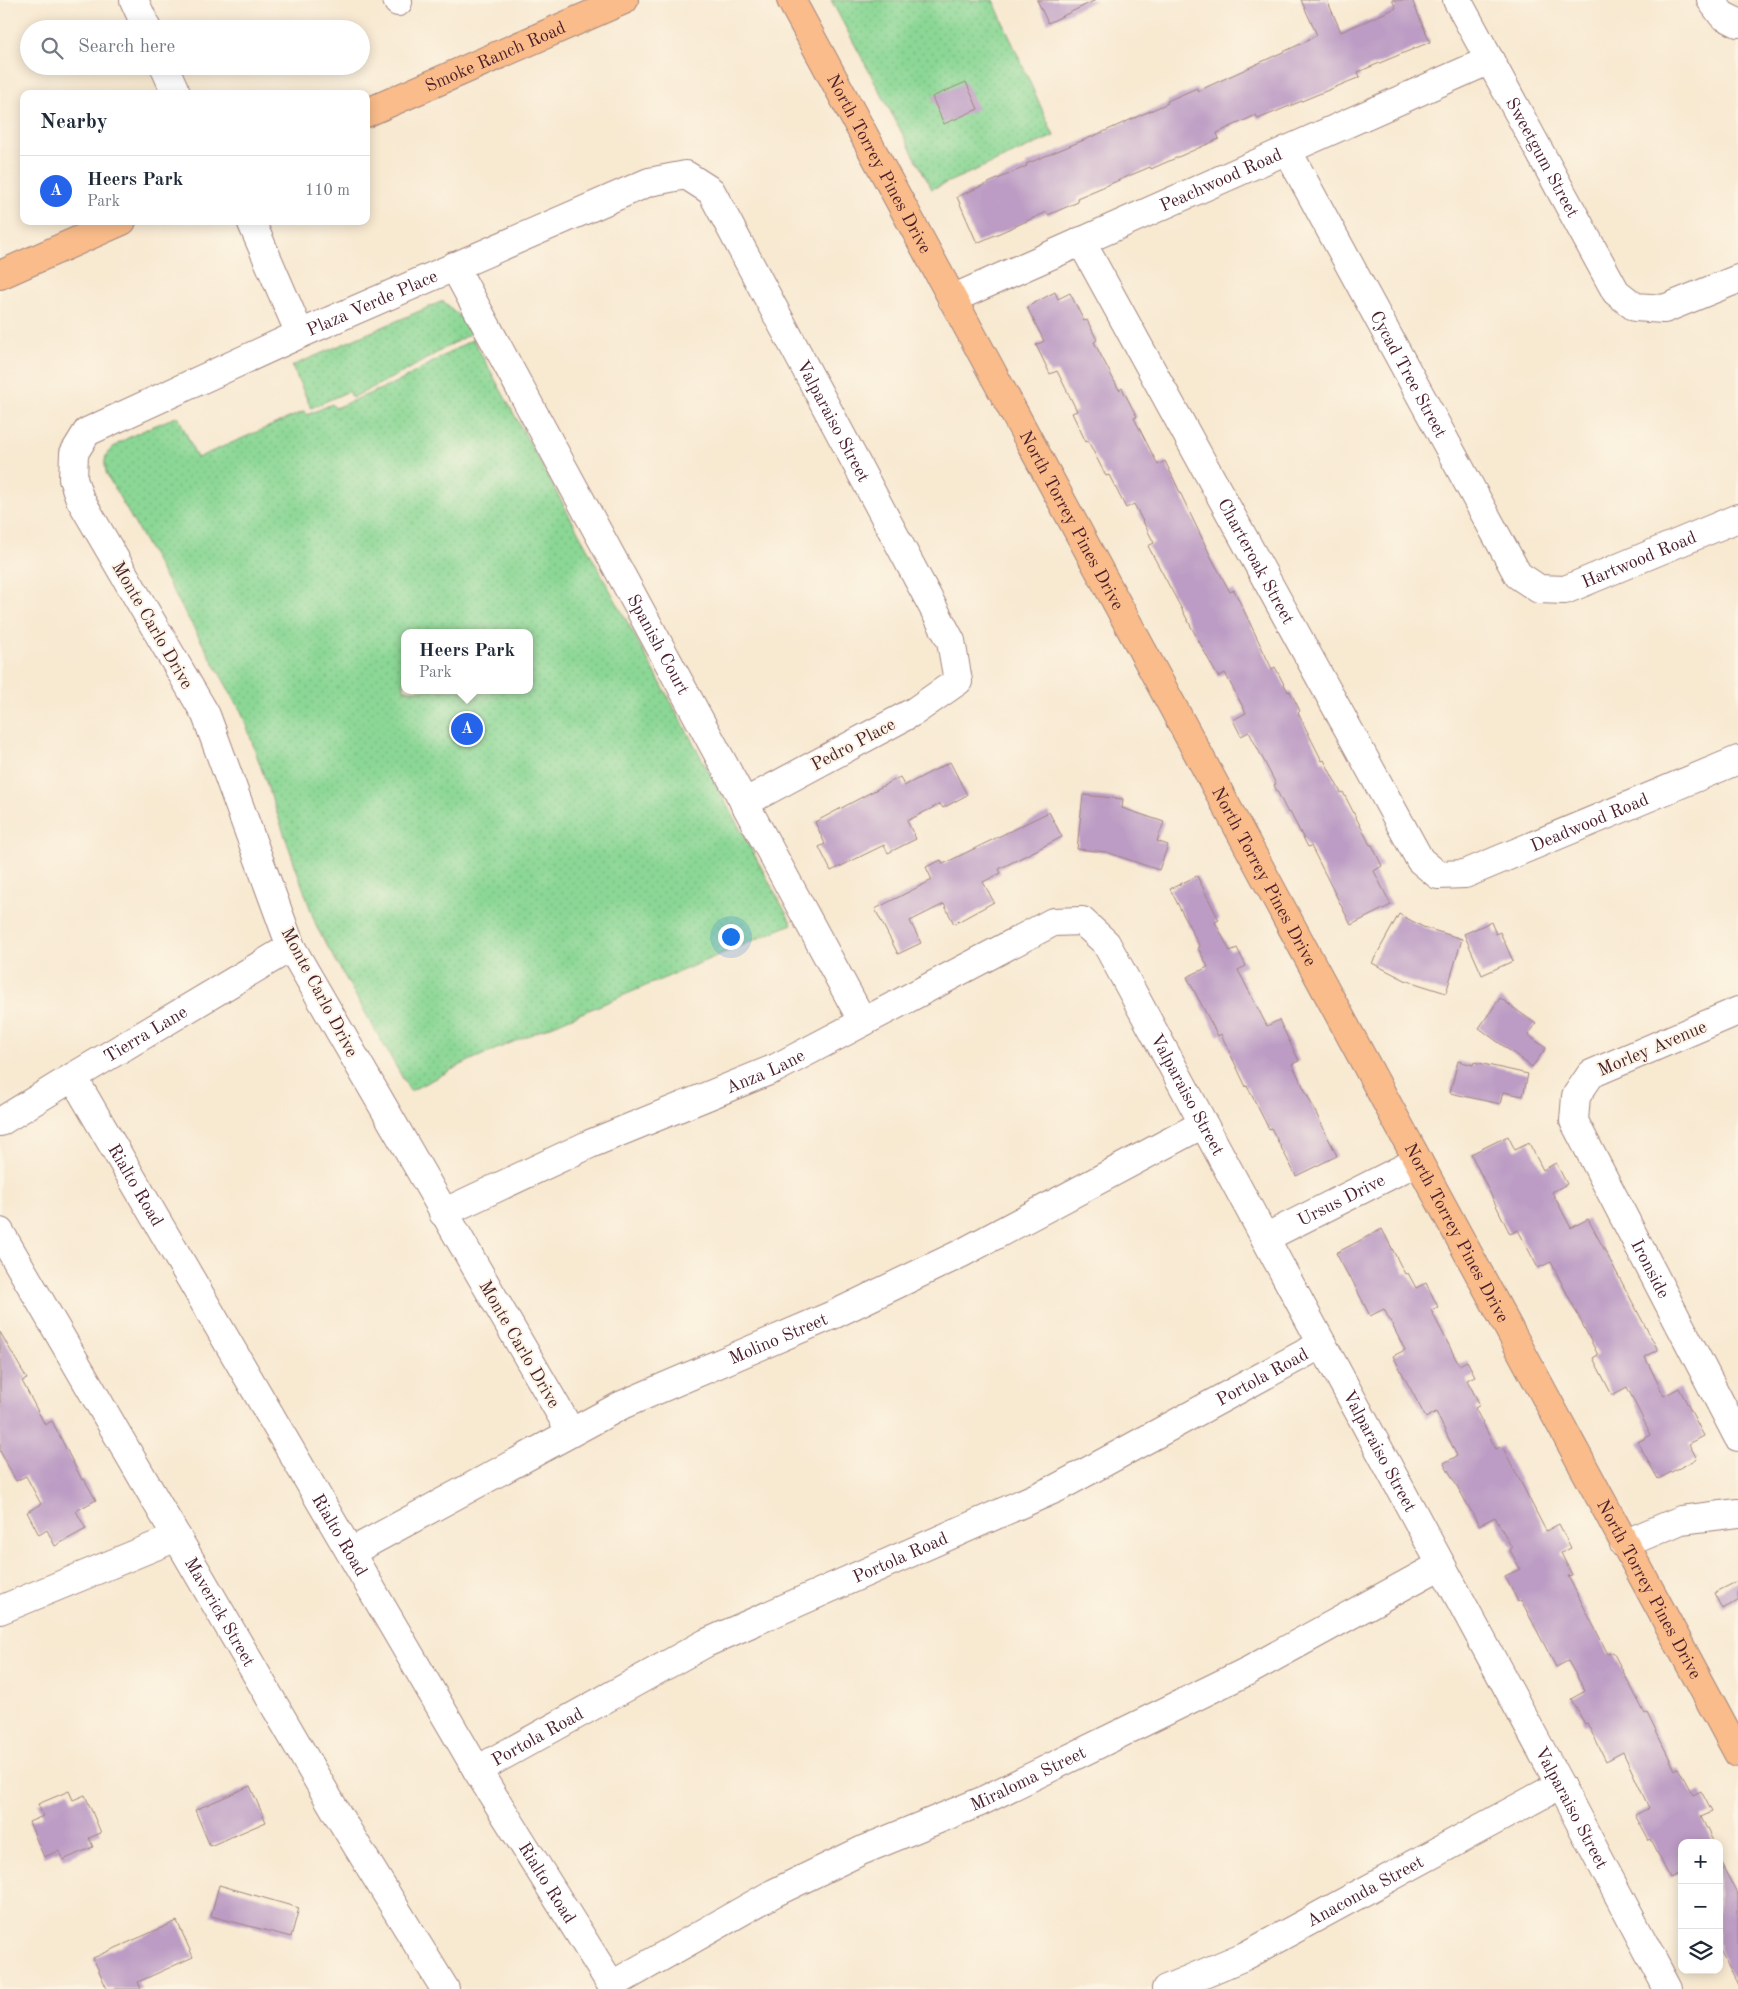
<!DOCTYPE html>
<html lang="en">
<head>
<meta charset="utf-8">
<style>
  body { margin:0; font-family:"Old Standard TT",serif; background:#f2f2f3; color:#1f2937 }
  .controls { position:absolute; right:15px; bottom:15px; display:grid; overflow:hidden; border-radius:10px; box-shadow:0 2px 12px #0003 }
  .controls button { width:45px; height:45px; display:grid; place-items:center; padding:0; border:0; border-bottom:1px solid #e0e1e3; background:#fff; color:#1f2937; font:25px sans-serif }
  .you { position:absolute; left:730px; top:936px; width:18px; height:18px; margin:-12px; border:4px solid #fff; border-radius:50%; background:#1a73e8; box-shadow:0 0 0 8px #1a73e833 }
  .badge { display:grid; place-items:center; width:32px; height:32px; border-radius:50%; background:#2563eb; color:#fff; font-size:16px; font-weight:700 }
  .pin { position:absolute; translate:-50% -50%; border:2px solid #fff; box-shadow:0 1px 5px #0006 }
  .popup { position:absolute; left:401px; top:629px; width:132px; height:65px; box-sizing:border-box; display:grid; place-content:center; border-radius:10px; background:#fff; filter:drop-shadow(0 1px 4px #0005); font-size:16px; white-space:nowrap; color:#747a83 }
  .popup b { font-size:19px; color:#1f2937 }
  .popup::after { content:''; position:absolute; left:50%; top:100%; margin-left:-10px; border:10px solid transparent; border-top-color:#fff }
  .list { margin:0; padding:0; list-style:none }
  h2 { display:flex; justify-content:space-between; align-items:center; height:65px; margin:0; padding:0 20px; font-size:21px }
  h2 small { font-size:16px; font-weight:400; color:#747a83 }
  .list li { display:grid; grid-template-columns:32px 1fr auto; gap:15px; align-items:center; box-sizing:border-box; height:70px; padding:0 20px; border-top:1px solid #e0e1e3 }
  .list b { display:block; font-size:19px; white-space:nowrap }
  .list p { margin:0; font-size:16px; white-space:nowrap; color:#747a83 }
  .list em { font-size:16px; font-style:normal; color:#747a83 }
  .icon { flex:none; width:28px; height:28px; fill:none; stroke:currentColor; stroke-width:2; stroke-linecap:round; stroke-linejoin:round }
  .map { position:relative; flex:none; width:1738px; height:1989px; overflow:hidden }
  .search { position:absolute; background:#fff; box-shadow:0 2px 12px #0003; left:20px; top:20px; width:350px; height:55px; display:flex; align-items:center; gap:12px; box-sizing:border-box; padding:0 18px; border-radius:28px; color:#747a83; font-size:19px }
  .panel { position:absolute; background:#fff; box-shadow:0 2px 12px #0003; left:20px; top:90px; width:350px; height:135px; border-radius:10px }
  .map>svg:first-child { display:block }
</style>
</head>
<body>
<div class="map">
<svg width="1738" height="1989" viewBox="0 0 1738 1989">
  <defs>
    <pattern id="grass-dots" width="8" height="8" patternUnits="userSpaceOnUse" patternTransform="scale(1.25)"><rect width="8" height="8" fill="#8bd795"/><path d="M2 2h.1M6 6h.1" fill="none" stroke="#79b881" stroke-width="1.8" stroke-linecap="round"/></pattern>
  </defs>
  <rect width="100%" height="100%" fill="#fcf5e5"/>
  <filter id="ink" filterUnits="userSpaceOnUse"><feTurbulence type="fractalNoise" baseFrequency=".02" numOctaves="2"/><feDisplacementMap in="SourceGraphic" scale="10" xChannelSelector="R" yChannelSelector="G"/><feConvolveMatrix kernelMatrix="1 2 1 2 8 2 1 2 1" color-interpolation-filters="sRGB"/></filter>
  <filter id="wash" filterUnits="userSpaceOnUse"><feTurbulence type="fractalNoise" baseFrequency=".0096" numOctaves="4" result="noise"/><feDisplacementMap in="SourceGraphic" scale="20" xChannelSelector="R" yChannelSelector="G"/><feGaussianBlur stdDeviation="1.12" result="paint"/><feColorMatrix in="noise" values="0 0 0 0 0 0 0 0 0 0 0 0 0 0 0 0 0 1.4 0 .05"/><feComposite in="paint" operator="in"/></filter>
  <g filter="url(#wash)">
    <rect width="100%" height="100%" fill="#f8e9d1"/>
    <path fill="url(#grass-dots)" stroke="#6a7b60" fill-rule="evenodd" d="M831,0H993L1054,136L932,189Z
      M443,301L466,322L471,333L409,369L352,398L349,391L311,408L292,366Z
      M473,339L792,924L473,1059L410,1091L317,928L242,713L107,475C105,469 104,462 106,456C111,441 162,423 178,416L197,458L305,411L307,415L332,404L335,408L400,381ZM404,633H530V690H404Z"/>
    <g id="blocks">
      <path fill="#bc9bc4" d="M1037,0H1096L1048,23Z
        M1301,0H1327L1341,32L1396,8L1392,0H1412L1430,42L1358,72L1360,77L1258,119L1256,115L1217,133L1219,139L1151,169L1150,167L1077,198L1078,202L1048,215L1047,212L977,243L957,197L1027,166L1026,164L1103,132L1168,103L1167,101L1197,88L1198,91L1307,41V40L1317,35Z
        M966,82L978,109L944,124L932,97Z
        M1055,292L1058,299L1070,293L1084,321L1087,320L1097,340L1094,342L1119,390L1122,388L1137,417L1134,418L1158,465L1165,461L1211,557L1230,592L1234,590L1272,669L1275,667L1288,692L1290,691L1300,711L1298,713L1322,761L1324,760L1341,793L1343,792L1370,845H1372L1382,866L1374,871L1391,905L1351,925L1311,846L1308,847L1290,812L1288,813L1274,785L1276,784L1249,732L1241,736L1233,720L1246,713L1225,673L1218,677L1148,546L1154,543L1134,504L1126,508L1109,475L1106,476L1088,441L1086,442L1072,413L1077,411L1057,371L1050,374L1036,345L1044,341L1027,307Z
        M950,762L967,795L943,808L940,804L907,821L916,839L888,853L884,845L831,871L819,847L825,844L815,822L900,777L904,786Z
        M1083,795L1123,799L1122,808L1164,822L1157,841L1168,845L1159,870L1106,852L1077,849Z
        M1049,812L1062,837L999,869L1001,873L983,882L994,902L954,924L944,904L910,921L921,943L898,954L875,909L932,880L926,867L941,860L943,864Z
        M1197,876L1219,920L1215,922L1230,951L1237,948L1246,966L1238,970L1267,1026L1279,1020L1299,1061L1292,1064L1337,1156L1296,1176L1271,1128L1269,1129L1247,1086L1246,1087L1221,1034L1218,1036L1187,977L1208,967L1198,948L1200,947L1170,889Z
        M1399,914L1423,927L1462,939L1446,993L1405,980L1372,963Z
        M1491,922L1496,934L1500,932L1513,961L1482,975L1464,934Z
        M1500,998L1536,1024L1528,1035L1546,1048L1532,1067L1479,1028Z
        M1458,1061L1473,1065L1474,1062L1528,1074L1523,1096L1503,1092L1500,1104L1450,1093Z
        M1508,1136L1515,1150L1529,1143L1543,1170L1556,1163L1567,1184L1552,1192L1571,1228L1588,1219L1658,1350L1645,1357L1664,1396L1679,1388L1704,1436L1689,1444L1697,1459L1658,1479L1638,1442L1651,1435L1627,1387L1612,1395L1593,1358L1598,1355L1551,1262L1538,1268L1518,1230L1510,1234L1471,1154Z
        M1382,1229L1405,1274L1408,1273L1416,1288L1426,1283L1438,1307L1431,1310L1459,1365L1467,1361L1475,1376L1467,1380L1480,1405L1475,1408L1496,1449L1502,1446L1546,1531L1559,1524L1571,1548L1561,1553L1572,1575L1568,1576L1608,1654L1613,1652L1645,1714L1647,1713L1675,1770L1678,1768L1693,1795L1701,1791L1712,1812L1701,1817L1714,1843H1682V1872L1670,1878L1651,1840L1649,1841L1635,1815L1649,1808L1623,1752L1606,1761L1587,1723L1585,1724L1571,1699L1585,1691L1568,1661L1556,1667L1521,1600L1518,1602L1505,1576L1520,1569L1510,1550L1512,1548L1495,1517L1479,1525L1444,1463L1457,1456L1436,1412L1426,1418L1393,1356L1405,1350L1384,1309L1370,1316L1350,1276L1349,1277L1336,1253Z
        M0,1332L27,1379L22,1381L45,1425L52,1421L82,1480L84,1479L96,1500L76,1511L86,1529L55,1546L47,1530L39,1535L27,1512L41,1504L26,1476L16,1481L0,1451Z
        M1738,1581V1601L1722,1609L1714,1593Z
        M250,1786L266,1822L210,1846L195,1810Z
        M69,1791L73,1800L85,1795L101,1833L89,1838L93,1847L63,1860L59,1851L44,1857L29,1822L43,1816L38,1804Z
        M1719,1859L1738,1896V1986L1719,1949Z
        M219,1885L299,1908L291,1937L211,1916Z
        M177,1921L193,1957L138,1982L141,1989H107L93,1958Z"/>
    </g>
  </g>
  <g filter="url(#ink)">
    <use href="#blocks" fill-opacity="0" stroke="#a1847e" stroke-width="1"/>
    <g fill="none" stroke-linecap="round" stroke-linejoin="round">
      <g stroke="#a1847e" stroke-width="30">
        <g id="minor">
          <path d="M134,0L147,29"/>
          <path d="M397,0L398,2"/>
          <path id="s1" d="M1457,0L1616,292L1635,307L1664,309L1738,279"/>
          <path d="M1711,0L1722,15L1738,23"/>
          <path d="M164,66L176,93"/>
          <path id="s2" d="M1287,150L1518,575L1539,589L1565,590L1738,518"/>
          <path d="M251,221L300,334"/>
          <path id="s3" d="M1081,241L1420,860L1438,875L1465,874L1738,760"/>
          <path id="s4" d="M454,266L863,1022"/>
          <path id="s5" d="M952,299L1490,60"/>
          <path id="s6" d="M1738,1011L1591,1074L1576,1096L1574,1121L1738,1437"/>
          <path id="s7" d="M73,1077L477,1770L614,1989"/>
          <path id="s8" d="M0,1122L73,1077L291,947"/>
          <path id="s9" d="M443,1213L590,1144L776,1068L1053,922L1082,921L1106,943L1560,1785L1668,1989"/>
          <path id="s10" d="M0,1232L338,1815L445,1989"/>
          <path id="s11" d="M1265,1238L1418,1161"/>
          <path id="s12" d="M571,1432L291,947L206,715L80,499L73,479L74,453L87,432L300,334L649,182L686,175L711,191L951,641L958,681L915,711L744,803"/>
          <path d="M1624,1544L1681,1520L1738,1513"/>
          <path id="s13" d="M351,1552L622,1405L835,1314L962,1253L1203,1124"/>
          <path d="M0,1610L177,1537"/>
          <path id="s14" d="M477,1770L706,1643L1057,1488L1322,1344"/>
          <path id="s15" d="M612,1985L774,1893L863,1850L980,1802L1105,1741L1250,1670L1441,1565"/>
          <path id="s16" d="M1166,1989L1245,1956L1560,1785"/>
        </g>
      </g>
      <g stroke="#a1847e" stroke-width="30">
        <g id="major">
          <path id="s17" d="M791,0L1738,1753"/>
          <path id="s18" d="M366,113L624,0"/>
          <path d="M0,275L122,221"/>
        </g>
      </g>
      <use href="#minor" stroke="#fff" stroke-width="28"/>
      <use href="#major" stroke="#f9bc8a" stroke-width="28"/>
    </g>
  </g>
  <g text-anchor="middle" stroke-width="4" stroke-linejoin="round" paint-order="stroke">
    <g font-size="18" fill="#4a1f2b" stroke="#fcf5e5">
      <text dy="6" stroke="none"><textPath href="#s18" startOffset="141">Smoke Ranch Road</textPath></text>
      <text dy="6" stroke="none"><textPath href="#s1" startOffset="179">Sweetgum Street</textPath></text>
      <text dy="6" stroke="none"><textPath href="#s17" startOffset="186">North Torrey Pines Drive</textPath></text>
      <text dy="6" stroke="none"><textPath href="#s5" startOffset="294">Peachwood Road</textPath></text>
      <text dy="6" stroke="none"><textPath href="#s12" startOffset="1442">Plaza Verde Place</textPath></text>
      <text dy="6" stroke="none"><textPath href="#s2" startOffset="255">Cycad Tree Street</textPath></text>
      <text dy="6" stroke="none"><textPath href="#s12" startOffset="2072">Valparaiso Street</textPath></text>
      <text dy="6" stroke="none"><textPath href="#s17" startOffset="591">North Torrey Pines Drive</textPath></text>
      <text dy="6" stroke="none"><textPath href="#s2" startOffset="615">Hartwood Road</textPath></text>
      <text dy="6" stroke="none"><textPath href="#s3" startOffset="365">Charteroak Street</textPath></text>
      <text transform="translate(153 625) rotate(60)" y="6">Monte Carlo Drive</text>
      <text dy="6" stroke="none"><textPath href="#s4" startOffset="430">Spanish Court</textPath></text>
      <text transform="translate(853 744) rotate(-28)" y="6">Pedro Place</text>
      <text dy="6" stroke="none"><textPath href="#s3" startOffset="891">Deadwood Road</textPath></text>
      <text dy="6" stroke="none"><textPath href="#s17" startOffset="996">North Torrey Pines Drive</textPath></text>
      <text transform="translate(320 992) rotate(62)" y="6">Monte Carlo Drive</text>
      <text dy="6" stroke="none"><textPath href="#s8" startOffset="170">Tierra Lane</textPath></text>
      <text transform="translate(1652 1048) rotate(-23)" y="6">Morley Avenue</text>
      <text dy="6" stroke="none"><textPath href="#s9" startOffset="352">Anza Lane</textPath></text>
      <text dy="6" stroke="none"><textPath href="#s9" startOffset="910">Valparaiso Street</textPath></text>
      <text dy="6" stroke="none"><textPath href="#s7" startOffset="125">Rialto Road</textPath></text>
      <text dy="6" stroke="none"><textPath href="#s11" startOffset="85">Ursus Drive</textPath></text>
      <text dy="6" stroke="none"><textPath href="#s17" startOffset="1401">North Torrey Pines Drive</textPath></text>
      <text dy="6" stroke="none"><textPath href="#s6" startOffset="378">Ironside</textPath></text>
      <text dy="6" stroke="none"><textPath href="#s13" startOffset="478">Molino Street</textPath></text>
      <text transform="translate(520 1344) rotate(60)" y="6">Monte Carlo Drive</text>
      <text dy="6" stroke="none"><textPath href="#s14" startOffset="879">Portola Road</textPath></text>
      <text dy="6" stroke="none"><textPath href="#s9" startOffset="1315">Valparaiso Street</textPath></text>
      <text dy="6" stroke="none"><textPath href="#s7" startOffset="530">Rialto Road</textPath></text>
      <text dy="6" stroke="none"><textPath href="#s14" startOffset="474">Portola Road</textPath></text>
      <text dy="6" stroke="none"><textPath href="#s17" startOffset="1806">North Torrey Pines Drive</textPath></text>
      <text dy="6" stroke="none"><textPath href="#s10" startOffset="439">Maverick Street</textPath></text>
      <text dy="6" stroke="none"><textPath href="#s14" startOffset="69">Portola Road</textPath></text>
      <text dy="6" stroke="none"><textPath href="#s15" startOffset="465">Miraloma Street</textPath></text>
      <text dy="6" stroke="none"><textPath href="#s9" startOffset="1720">Valparaiso Street</textPath></text>
      <text dy="6" stroke="none"><textPath href="#s7" startOffset="935">Rialto Road</textPath></text>
      <text dy="6" stroke="none"><textPath href="#s16" startOffset="222">Anaconda Street</textPath></text>
    </g>
  </g>
</svg>
<div class="controls">
<button>+</button>
<button>−</button>
<button><svg class="icon" aria-label="layers" viewBox="0 0 24 24"><path d="M12 4l9 5-9 5-9-5zM3 14l9 5 9-5"/></svg></button>
</div>
<div class="you"></div>
<div class="pin badge" style="left:467px;top:729px">A</div>
<div class="popup"><b>Heers Park</b>Park</div>
<div class="search"><svg class="icon" aria-label="search" viewBox="0 0 24 24"><circle cx="10" cy="10" r="6"/><path d="M15 15l6 6"/></svg>Search here</div>
<section class="panel">
<h2>Nearby<small></small></h2>
<ul class="list">
<li><span class="badge">A</span><div><b>Heers Park</b><p>Park</p></div><em>110 m</em></li>
</ul>
</section>
</div>
</body>
</html>
